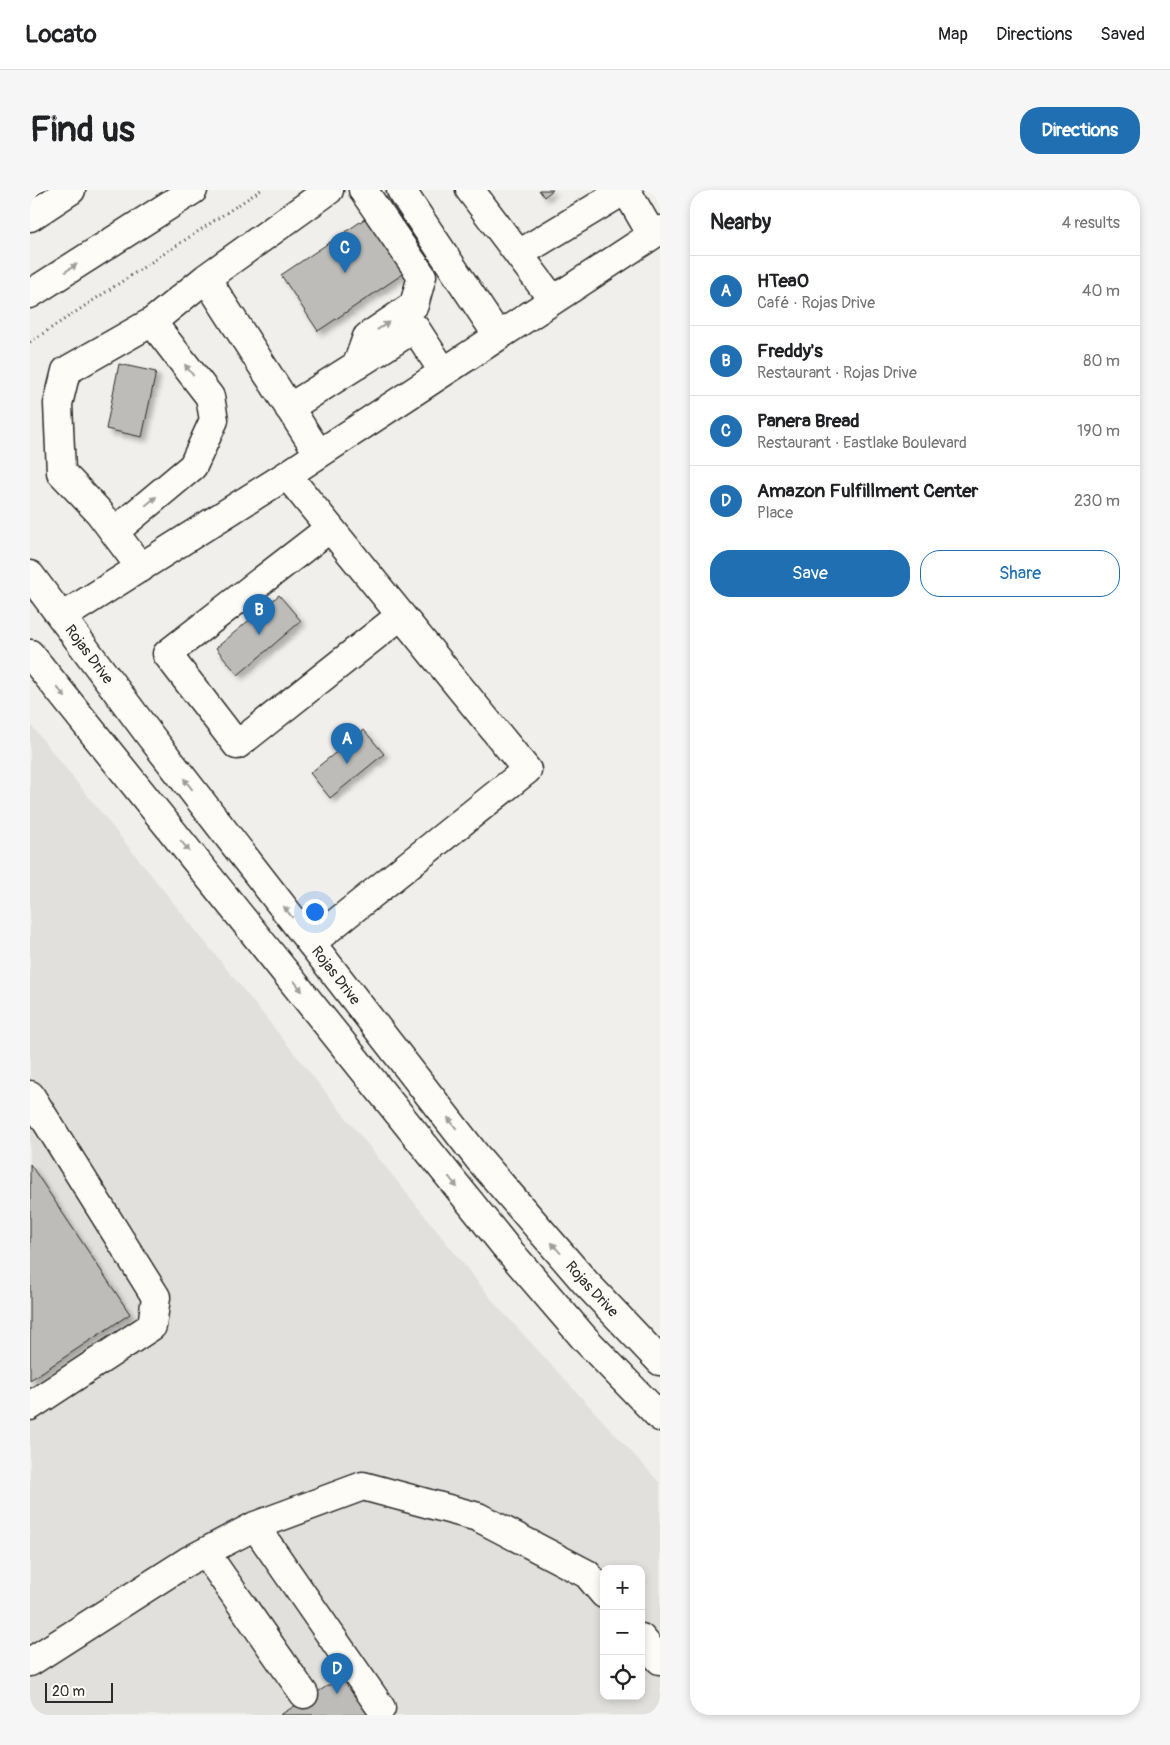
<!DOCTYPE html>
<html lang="en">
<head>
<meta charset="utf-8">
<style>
  body { margin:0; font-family:Pangolin,sans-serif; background:#f6f6f6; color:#202124 }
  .controls { position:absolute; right:15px; bottom:15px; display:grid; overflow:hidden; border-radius:10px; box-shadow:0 2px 8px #0003 }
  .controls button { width:45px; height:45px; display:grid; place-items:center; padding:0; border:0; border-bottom:1px solid #e0e0e0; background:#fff; color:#202124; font:25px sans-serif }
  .scale { position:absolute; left:15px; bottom:12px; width:68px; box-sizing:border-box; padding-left:5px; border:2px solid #2b2b2b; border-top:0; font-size:14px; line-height:18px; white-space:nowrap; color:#2b2b2b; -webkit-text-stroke:4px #fdfcf7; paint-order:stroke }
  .you { position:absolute; left:284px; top:721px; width:18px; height:18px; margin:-12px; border:4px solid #fff; border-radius:50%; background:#1a73e8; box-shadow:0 0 0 8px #1a73e833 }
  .badge { display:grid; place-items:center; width:32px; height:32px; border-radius:50%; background:#1f6fb2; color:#fff; font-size:16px; font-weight:700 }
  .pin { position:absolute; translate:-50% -41px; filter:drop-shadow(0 1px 2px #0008) }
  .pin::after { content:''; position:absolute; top:26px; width:18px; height:15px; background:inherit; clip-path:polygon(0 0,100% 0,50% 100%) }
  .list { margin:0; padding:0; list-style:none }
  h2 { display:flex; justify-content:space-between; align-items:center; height:65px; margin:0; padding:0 20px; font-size:21px }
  h2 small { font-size:16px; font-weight:400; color:#757577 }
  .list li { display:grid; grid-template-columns:32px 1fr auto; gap:15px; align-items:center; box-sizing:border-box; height:70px; padding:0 20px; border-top:1px solid #e0e0e0 }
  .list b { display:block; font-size:19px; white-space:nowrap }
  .list p { margin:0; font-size:16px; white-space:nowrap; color:#757577 }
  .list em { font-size:16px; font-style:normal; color:#757577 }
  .actions { display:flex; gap:10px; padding:15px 20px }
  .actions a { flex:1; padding:11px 0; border:1px solid #1f6fb2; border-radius:20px; text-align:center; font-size:18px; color:#1f6fb2 }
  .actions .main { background:#1f6fb2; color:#fff }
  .icon { flex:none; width:28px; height:28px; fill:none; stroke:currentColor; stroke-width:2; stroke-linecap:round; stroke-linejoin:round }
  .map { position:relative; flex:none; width:630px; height:1525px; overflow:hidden; border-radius:20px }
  header { display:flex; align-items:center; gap:30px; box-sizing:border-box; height:70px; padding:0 25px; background:#fff; border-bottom:1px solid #e0e0e0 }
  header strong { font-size:24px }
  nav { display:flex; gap:28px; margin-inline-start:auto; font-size:18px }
  .intro { display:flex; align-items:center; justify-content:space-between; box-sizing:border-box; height:120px; padding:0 30px }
  h1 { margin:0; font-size:35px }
  .button { padding:12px 22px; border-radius:20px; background:#1f6fb2; color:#fff; font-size:18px; font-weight:700 }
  main { display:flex; gap:30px; padding:0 30px }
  aside { flex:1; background:#fff; border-radius:20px; box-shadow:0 2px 8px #0003 }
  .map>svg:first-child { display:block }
</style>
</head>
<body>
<header>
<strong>Locato</strong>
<nav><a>Map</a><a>Directions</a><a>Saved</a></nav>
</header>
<div class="intro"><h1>Find us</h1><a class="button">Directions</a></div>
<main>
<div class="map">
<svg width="630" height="1525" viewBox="0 0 630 1525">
  <defs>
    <filter id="shadow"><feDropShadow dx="4.5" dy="4.5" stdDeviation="2.5" flood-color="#0004"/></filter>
  </defs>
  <rect width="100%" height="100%" fill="#f0efeb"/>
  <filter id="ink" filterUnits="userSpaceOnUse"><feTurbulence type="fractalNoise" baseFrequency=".02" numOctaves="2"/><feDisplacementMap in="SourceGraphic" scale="10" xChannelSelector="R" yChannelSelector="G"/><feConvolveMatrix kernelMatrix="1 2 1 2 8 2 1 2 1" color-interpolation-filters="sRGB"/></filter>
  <g filter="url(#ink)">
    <path fill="#e1e0dc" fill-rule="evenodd" d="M0,534L468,1117L630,1293V1525H0ZM574,1379H611V1506H574Z"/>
    <path fill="#bdbcb8" stroke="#2b2b2b" filter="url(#shadow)" d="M509,0H523L514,7Z
      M342,24L379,80L288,141L251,85Z
      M89,174L126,182L112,247L76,239Z
      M249,405L271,431L208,485L186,458Z
      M334,540L354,564L300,608L280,583Z
      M0,974L100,1124L0,1190Z
      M317,1484L343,1525H250Z"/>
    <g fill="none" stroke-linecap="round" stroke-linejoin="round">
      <g stroke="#2b2b2b" stroke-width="31">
        <path id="minor" d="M371,0L468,146
          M440,0L523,110
          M596,0L622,45
          M489,64L595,0
          M176,88L289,264
          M327,175L337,147L384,115L392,86L333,0
          M259,218L385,138L413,181
          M257,285L497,580L281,753
          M300,338L137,464L207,555L370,426
          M84,342L163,276L184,230L180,207L122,132
          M111,378L69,322L31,282L28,214L36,181L122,132L176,88L299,0
          M32,427L257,285L630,40
          M0,905L126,1107L122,1136L0,1216
          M225,1336L351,1518
          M175,1362L274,1504
          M611,1448L630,1470
          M0,1472L158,1371L225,1336L333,1296L448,1327L557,1384L574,1404"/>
      </g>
      <g stroke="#2b2b2b" stroke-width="31">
        <g id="major">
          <path d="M0,27L41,0"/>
          <path d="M0,104L163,0"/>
          <path id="s1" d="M0,385L121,547L448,968L555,1092L630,1171"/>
          <path d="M0,464L475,1056L554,1148L630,1227"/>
        </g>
      </g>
      <path stroke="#2b2b2b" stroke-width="3" stroke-dasharray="1 4" stroke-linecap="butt" d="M0,152L231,0"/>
      <use href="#minor" stroke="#fdfcf7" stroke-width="28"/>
      <use href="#major" stroke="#fdfcf7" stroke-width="28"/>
    </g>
    <defs><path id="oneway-solid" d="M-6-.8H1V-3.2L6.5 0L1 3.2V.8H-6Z" transform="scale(1.25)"/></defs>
    <g fill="#9e9e9b">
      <use href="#oneway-solid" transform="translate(41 78) rotate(-33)"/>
      <use href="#oneway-solid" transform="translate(353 136) rotate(-34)"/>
      <use href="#oneway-solid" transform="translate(159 180) rotate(-128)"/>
      <use href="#oneway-solid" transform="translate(121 311) rotate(-40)"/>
      <use href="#oneway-solid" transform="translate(31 502) rotate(51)"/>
      <use href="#oneway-solid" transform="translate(158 594) rotate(-128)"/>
      <use href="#oneway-solid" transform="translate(155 656) rotate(51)"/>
      <use href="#oneway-solid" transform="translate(258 722) rotate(-128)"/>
      <use href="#oneway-solid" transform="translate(268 796) rotate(52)"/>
      <use href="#oneway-solid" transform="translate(422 933) rotate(-128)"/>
      <use href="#oneway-solid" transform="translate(423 992) rotate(52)"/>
      <use href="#oneway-solid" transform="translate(526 1058) rotate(-131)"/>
    </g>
  </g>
  <g text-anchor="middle" stroke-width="5" stroke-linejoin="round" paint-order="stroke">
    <g font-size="15" fill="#2b2b2b" stroke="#fdfcf7">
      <text dy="5" stroke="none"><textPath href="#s1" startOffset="99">Rojas Drive</textPath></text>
      <text dy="5" stroke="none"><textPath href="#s1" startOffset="504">Rojas Drive</textPath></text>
      <text dy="5" stroke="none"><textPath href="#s1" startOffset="909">Rojas Drive</textPath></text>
    </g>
  </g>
</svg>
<div class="controls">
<button>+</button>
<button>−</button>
<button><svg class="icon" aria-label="locate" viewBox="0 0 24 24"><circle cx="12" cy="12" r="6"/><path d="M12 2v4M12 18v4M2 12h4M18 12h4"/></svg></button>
</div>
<div class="scale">20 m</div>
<div class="you"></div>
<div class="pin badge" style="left:317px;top:574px">A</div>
<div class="pin badge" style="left:229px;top:445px">B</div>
<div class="pin badge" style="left:315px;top:83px">C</div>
<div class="pin badge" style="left:307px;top:1504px">D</div>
</div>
<aside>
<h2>Nearby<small>4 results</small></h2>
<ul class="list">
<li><span class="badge">A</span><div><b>HTeaO</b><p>Café · Rojas Drive</p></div><em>40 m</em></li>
<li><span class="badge">B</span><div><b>Freddy's</b><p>Restaurant · Rojas Drive</p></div><em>80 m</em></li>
<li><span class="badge">C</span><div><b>Panera Bread</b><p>Restaurant · Eastlake Boulevard</p></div><em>190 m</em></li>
<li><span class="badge">D</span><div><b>Amazon Fulfillment Center</b><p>Place</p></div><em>230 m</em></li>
</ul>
<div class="actions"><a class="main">Save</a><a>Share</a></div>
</aside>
</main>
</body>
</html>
